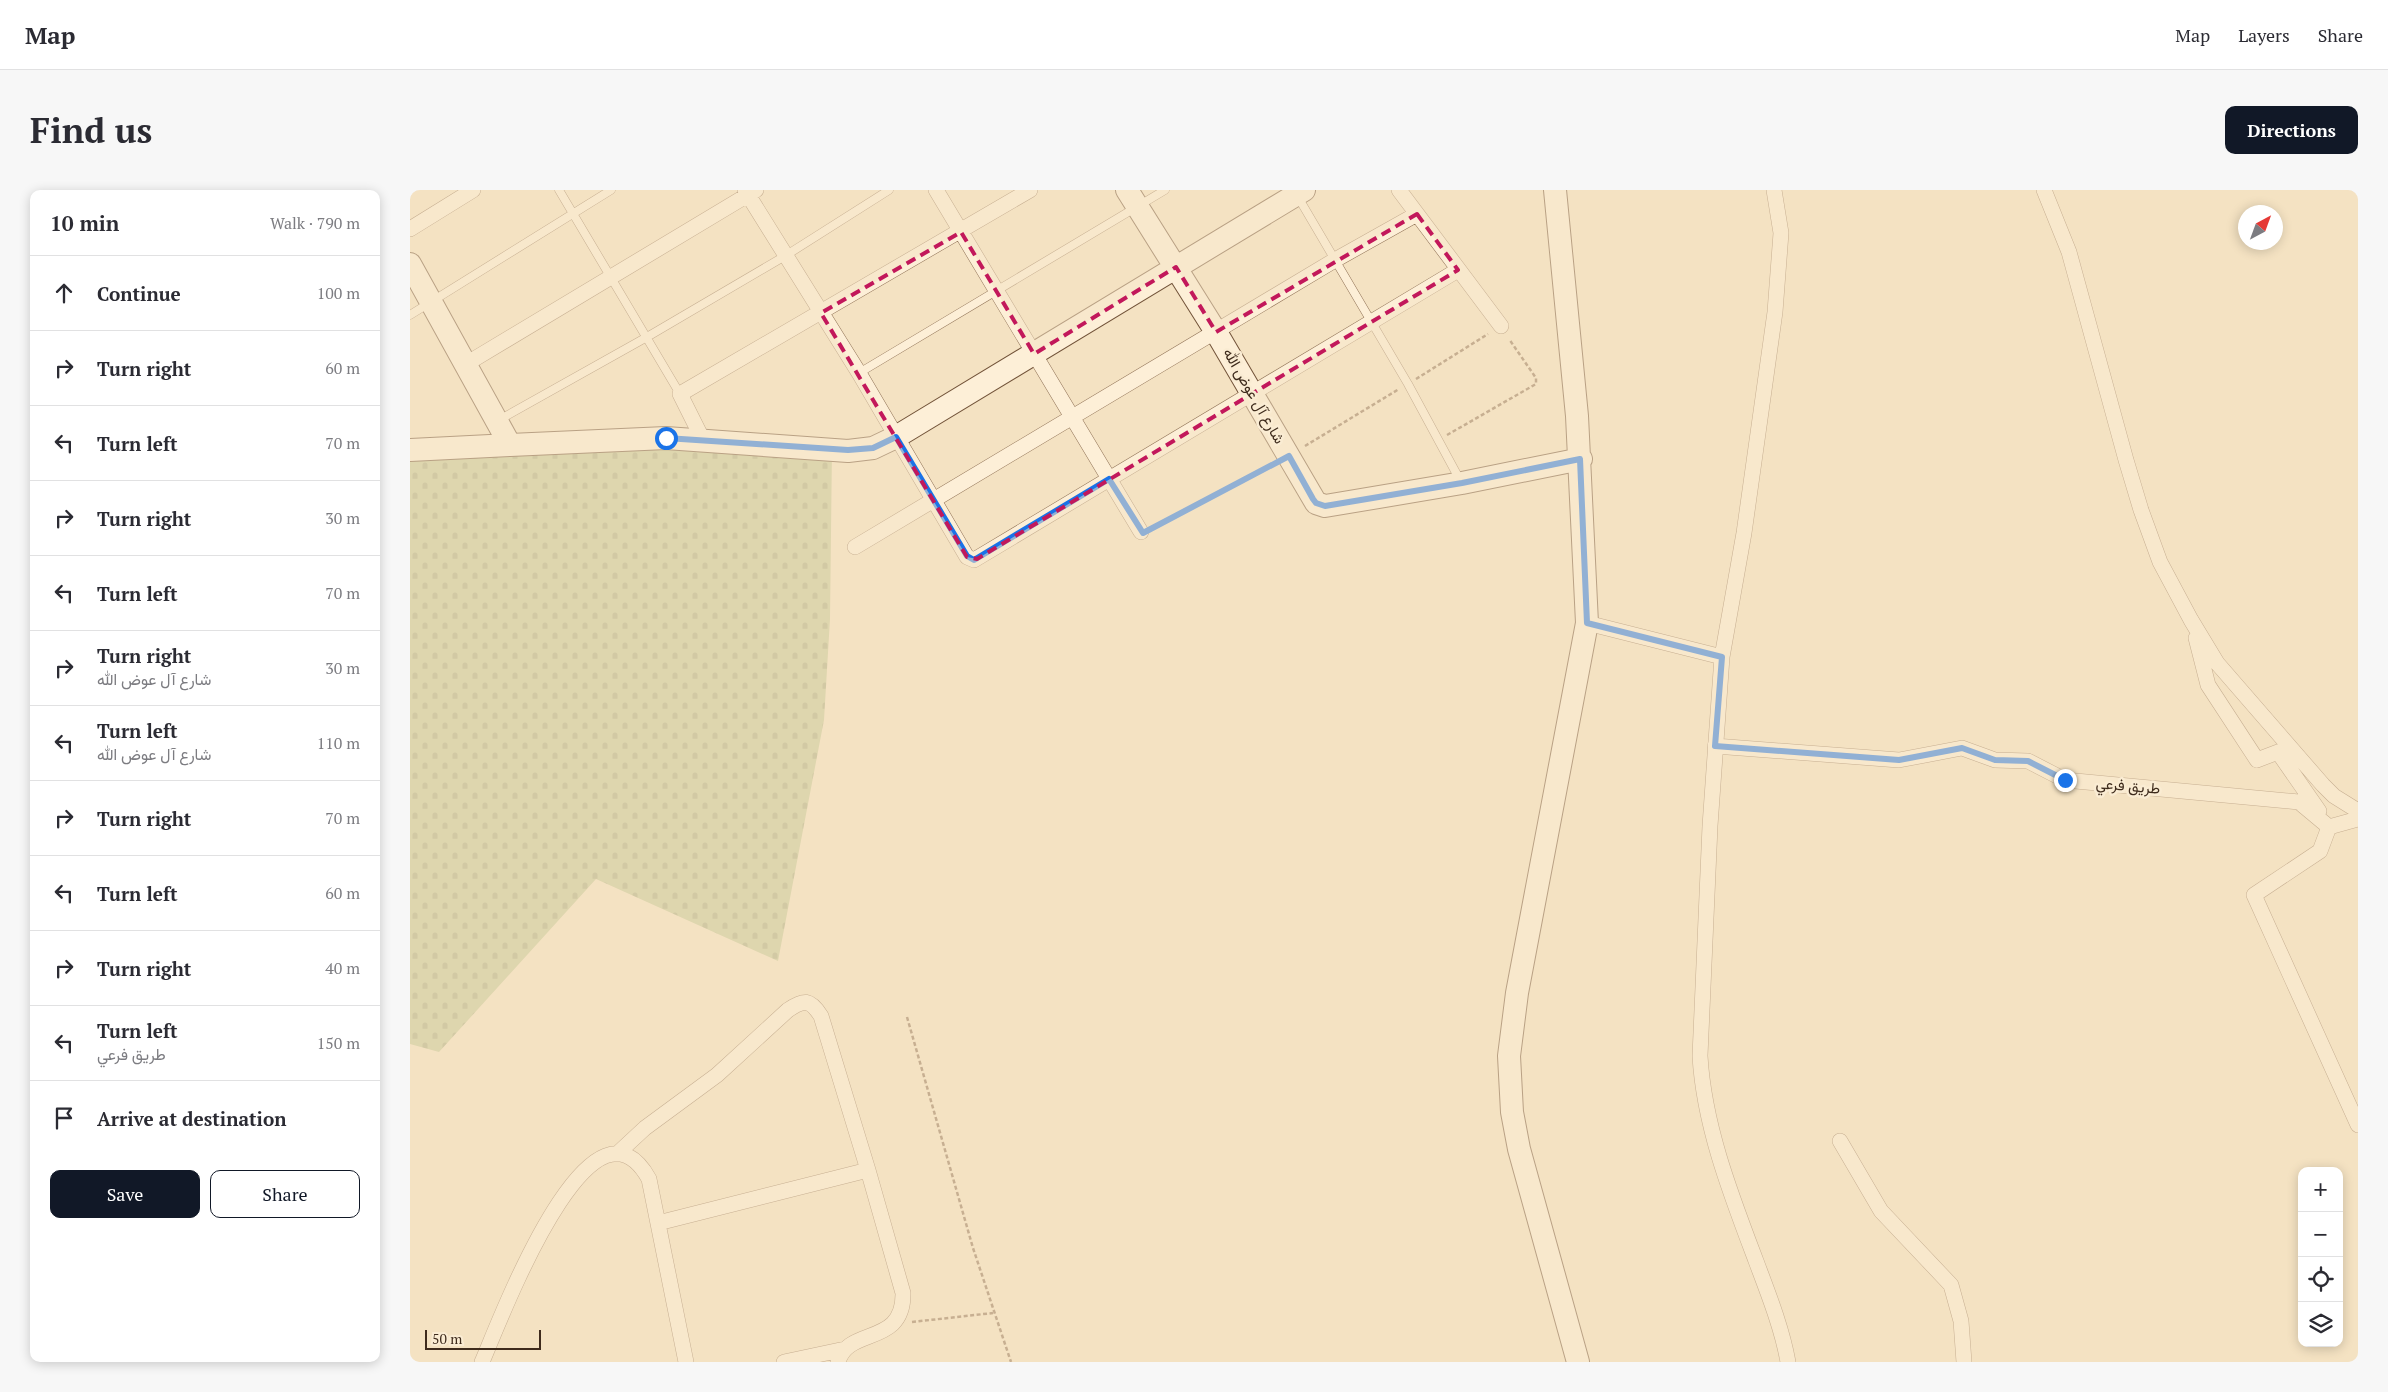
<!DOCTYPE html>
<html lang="en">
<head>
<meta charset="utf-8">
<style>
  body { margin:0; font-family:"PT Serif",Vazirmatn,serif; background:#f7f7f7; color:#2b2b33 }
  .controls { position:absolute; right:15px; bottom:15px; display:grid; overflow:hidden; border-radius:10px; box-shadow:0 2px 12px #0003 }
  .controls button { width:45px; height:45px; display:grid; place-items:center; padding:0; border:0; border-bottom:1px solid #e1e1e2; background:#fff; color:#2b2b33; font:25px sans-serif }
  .compass { position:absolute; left:1828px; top:15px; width:45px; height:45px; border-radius:50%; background:#fff; box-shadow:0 2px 12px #0003; rotate:41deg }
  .scale { position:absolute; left:15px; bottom:12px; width:116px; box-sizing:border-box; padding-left:5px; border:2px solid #3e2b1c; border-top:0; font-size:14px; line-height:18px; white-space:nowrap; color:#3e2b1c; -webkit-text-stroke:4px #faecd3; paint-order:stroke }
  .stop { position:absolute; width:15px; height:15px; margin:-11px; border:4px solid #1a73e8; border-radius:50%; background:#fff }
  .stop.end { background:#1a73e8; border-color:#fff; box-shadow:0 1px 5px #0008 }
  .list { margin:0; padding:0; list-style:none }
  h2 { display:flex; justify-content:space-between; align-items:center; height:65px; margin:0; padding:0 20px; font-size:21px }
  h2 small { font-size:16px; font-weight:400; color:#7c7c81 }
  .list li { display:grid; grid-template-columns:32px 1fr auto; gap:15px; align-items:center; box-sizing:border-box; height:75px; padding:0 20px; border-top:1px solid #e1e1e2 }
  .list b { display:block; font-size:19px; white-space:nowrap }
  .list p { margin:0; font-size:16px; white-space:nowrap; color:#7c7c81 }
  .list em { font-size:16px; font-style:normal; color:#7c7c81 }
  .actions { display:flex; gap:10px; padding:15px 20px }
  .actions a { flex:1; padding:11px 0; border:1px solid #111827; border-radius:10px; text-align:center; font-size:18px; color:#111827 }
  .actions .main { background:#111827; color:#fff }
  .icon { flex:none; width:28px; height:28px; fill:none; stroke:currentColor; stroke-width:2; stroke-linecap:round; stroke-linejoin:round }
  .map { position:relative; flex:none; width:1948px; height:1172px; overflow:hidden; border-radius:10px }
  header { display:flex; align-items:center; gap:30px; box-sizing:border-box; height:70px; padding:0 25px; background:#fff; border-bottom:1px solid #e1e1e2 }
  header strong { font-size:24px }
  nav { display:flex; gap:28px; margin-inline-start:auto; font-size:18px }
  .intro { display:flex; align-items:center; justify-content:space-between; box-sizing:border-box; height:120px; padding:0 30px }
  h1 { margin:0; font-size:35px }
  .button { padding:12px 22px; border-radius:10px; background:#111827; color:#fff; font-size:18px; font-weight:700 }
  main { display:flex; gap:30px; padding:0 30px }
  aside { flex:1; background:#fff; border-radius:10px; box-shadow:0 2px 12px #0003 }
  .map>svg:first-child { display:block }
</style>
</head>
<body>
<header>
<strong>Map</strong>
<nav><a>Map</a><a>Layers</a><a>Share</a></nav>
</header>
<div class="intro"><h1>Find us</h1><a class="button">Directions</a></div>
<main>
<aside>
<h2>10 min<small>Walk · 790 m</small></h2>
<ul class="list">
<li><svg class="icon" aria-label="ahead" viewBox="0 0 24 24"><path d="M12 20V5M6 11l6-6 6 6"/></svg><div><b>Continue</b></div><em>100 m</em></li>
<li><svg class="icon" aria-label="right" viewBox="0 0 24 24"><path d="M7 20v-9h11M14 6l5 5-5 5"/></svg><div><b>Turn right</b></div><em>60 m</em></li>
<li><svg class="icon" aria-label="left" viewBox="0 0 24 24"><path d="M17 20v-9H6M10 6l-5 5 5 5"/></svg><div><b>Turn left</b></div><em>70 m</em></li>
<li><svg class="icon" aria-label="right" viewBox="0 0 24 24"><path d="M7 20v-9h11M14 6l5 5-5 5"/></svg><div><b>Turn right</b></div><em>30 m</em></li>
<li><svg class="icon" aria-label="left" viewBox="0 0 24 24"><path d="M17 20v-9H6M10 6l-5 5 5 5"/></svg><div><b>Turn left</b></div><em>70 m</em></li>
<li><svg class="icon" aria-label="right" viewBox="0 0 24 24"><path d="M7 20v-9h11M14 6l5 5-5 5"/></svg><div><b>Turn right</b><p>شارع آل عوض الله</p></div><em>30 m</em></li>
<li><svg class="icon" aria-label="left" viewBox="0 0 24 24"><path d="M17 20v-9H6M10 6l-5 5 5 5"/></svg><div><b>Turn left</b><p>شارع آل عوض الله</p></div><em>110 m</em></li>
<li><svg class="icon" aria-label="right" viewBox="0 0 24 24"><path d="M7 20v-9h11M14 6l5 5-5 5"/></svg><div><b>Turn right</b></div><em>70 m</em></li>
<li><svg class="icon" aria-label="left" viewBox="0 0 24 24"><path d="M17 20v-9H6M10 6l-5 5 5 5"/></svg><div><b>Turn left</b></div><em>60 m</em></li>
<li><svg class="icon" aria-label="right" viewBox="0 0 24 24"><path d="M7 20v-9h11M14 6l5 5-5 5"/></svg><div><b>Turn right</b></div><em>40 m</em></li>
<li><svg class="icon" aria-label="left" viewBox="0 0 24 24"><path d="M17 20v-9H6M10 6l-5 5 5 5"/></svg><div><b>Turn left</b><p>طريق فرعي</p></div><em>150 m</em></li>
<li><svg class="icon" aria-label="arrive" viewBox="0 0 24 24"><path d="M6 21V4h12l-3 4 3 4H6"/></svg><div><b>Arrive at destination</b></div></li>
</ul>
<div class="actions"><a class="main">Save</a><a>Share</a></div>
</aside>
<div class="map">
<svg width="1948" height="1172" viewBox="0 0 1948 1172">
  <defs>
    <pattern id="cemetery-stones" width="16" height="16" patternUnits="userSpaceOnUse" patternTransform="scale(1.25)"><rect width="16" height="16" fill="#c4c794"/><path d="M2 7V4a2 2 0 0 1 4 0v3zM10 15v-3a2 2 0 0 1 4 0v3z" fill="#a9ab7f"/></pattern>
  </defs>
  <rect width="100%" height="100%" fill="#f4e2c2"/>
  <path fill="url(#cemetery-stones)" d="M422,258L420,429L414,530L368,771L186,689L29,862L0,854V262L37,259Z"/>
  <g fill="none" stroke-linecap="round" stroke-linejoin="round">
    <g stroke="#907256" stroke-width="9">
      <path id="lane" d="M149,0L270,204
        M888,7L998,194L1051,292
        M0,125L201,0
        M449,183L755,0
        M89,230L237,147L375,66L479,0"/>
    </g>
    <g stroke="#907256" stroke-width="16">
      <path id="street" d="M335,0L449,183L557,367L564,370L1048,80
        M526,0L731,342
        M989,0L1091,136
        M1364,0L1371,43L1365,122L1334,343L1312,467L1300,636L1290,866C1294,936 1321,1005 1346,1071C1358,1103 1372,1138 1378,1172
        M1634,0L1659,62L1716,270L1731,320L1750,372L1781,430L1807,473L1913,595L1924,606L1948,621
        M0,39L63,0
        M56,174L346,0
        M294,252L270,204L620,0
        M445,357L925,70L1007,24
        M1177,433L1312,467
        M1786,448L1798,495L1847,570L1868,562L1909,621
        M1305,556L1489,570L1552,558L1585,570L1618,571L1655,590L1889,612L1919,637
        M1948,629L1919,637L1910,661L1844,705L1948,935
        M1430,951L1471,1021L1541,1095L1551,1131L1554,1172
        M207,964L235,938L307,885L378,820C394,809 400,809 411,826L458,980L493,1103C494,1157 438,1136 428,1172
        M248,1033L458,980
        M72,1172C88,1136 181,884 239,989L276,1172
        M374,1172L435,1159"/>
    </g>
    <g stroke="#725339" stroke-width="24">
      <path id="secondary" d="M717,0L806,142L906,313L915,316L921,315L1052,293L1171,269
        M1145,0L1167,226L1177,433L1107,803L1099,866L1102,922L1109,959L1168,1172
        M0,74L100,255L256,248L438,261L463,258L486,247L894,0
        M0,260L100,255"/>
    </g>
    <path stroke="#907256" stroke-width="2.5" stroke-dasharray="4 2.5" stroke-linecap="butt" d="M1006,189L1078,144
      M1037,245L1126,194V188L1099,149
      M895,256L989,199
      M744,338L862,275
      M497,827L563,1058L601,1172
      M502,1132L583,1123"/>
    <use href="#lane" stroke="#fdefd7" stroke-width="8"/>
    <use href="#street" stroke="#fdefd7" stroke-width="15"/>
    <use href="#secondary" stroke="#fdefd7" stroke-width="22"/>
  </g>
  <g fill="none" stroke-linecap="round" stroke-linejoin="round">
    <path stroke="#1a73e8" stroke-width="6" d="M256,248L438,260L463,258L486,247L557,366L564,370L699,289L733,343L879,266L903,309L906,313L915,316L1052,293L1170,269L1177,433L1312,467L1305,556L1489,570L1552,558L1585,570L1618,571L1655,590"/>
  </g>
  <path d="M0 0H1948V1172H0ZM1007,24L1048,80L567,369L557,367L411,123L551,42L624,164L766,77L806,142Z" fill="#f4e2c2" fill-opacity=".55" fill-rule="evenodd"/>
  <path fill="none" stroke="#c2185b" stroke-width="4" stroke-dasharray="10 6" stroke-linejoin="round" d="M1007,24L1048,80L567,369L557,367L411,123L551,42L624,164L766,77L806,142Z"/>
  <g text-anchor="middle" stroke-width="5" stroke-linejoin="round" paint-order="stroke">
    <g font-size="15" fill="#3e2b1c" stroke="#faecd3">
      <text transform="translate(844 206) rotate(60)" y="5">شارع آل عوض الله</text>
      <text transform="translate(1718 596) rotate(5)" y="5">طريق فرعي</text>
    </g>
  </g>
</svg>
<div class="controls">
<button>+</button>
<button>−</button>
<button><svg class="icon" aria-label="locate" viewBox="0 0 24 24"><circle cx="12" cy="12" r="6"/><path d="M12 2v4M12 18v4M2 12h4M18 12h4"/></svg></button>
<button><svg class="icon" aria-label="layers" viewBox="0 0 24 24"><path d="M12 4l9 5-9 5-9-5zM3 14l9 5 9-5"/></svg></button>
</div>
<svg class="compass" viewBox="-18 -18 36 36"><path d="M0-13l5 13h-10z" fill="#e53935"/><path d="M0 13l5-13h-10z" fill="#7c7c81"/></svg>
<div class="scale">50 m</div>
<div class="stop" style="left:256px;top:248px"></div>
<div class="stop end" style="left:1655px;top:590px"></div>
</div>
</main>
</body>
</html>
